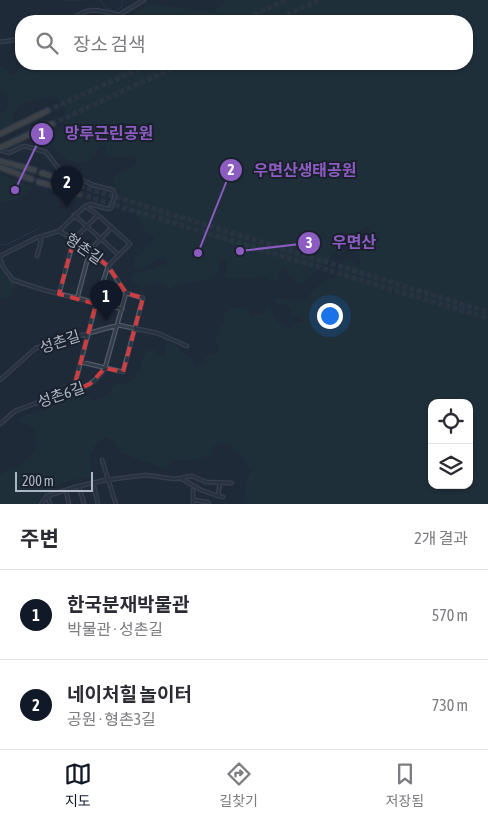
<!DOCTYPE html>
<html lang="ko">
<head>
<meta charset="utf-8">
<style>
  body { margin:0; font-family:"Asap Condensed","Noto Sans KR",sans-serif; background:#f2f2f3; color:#2b2b33 }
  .controls { position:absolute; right:15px; bottom:15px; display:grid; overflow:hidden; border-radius:10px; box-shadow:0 1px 4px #0004 }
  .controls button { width:45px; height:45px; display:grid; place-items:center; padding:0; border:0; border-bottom:1px solid #e1e1e2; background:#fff; color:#2b2b33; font:25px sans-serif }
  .scale { position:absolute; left:15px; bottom:12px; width:78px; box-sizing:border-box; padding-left:5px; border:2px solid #adb6c6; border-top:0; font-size:14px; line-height:18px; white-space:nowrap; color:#adb6c6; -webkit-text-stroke:4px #19212d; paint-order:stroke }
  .you { position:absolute; left:329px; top:315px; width:18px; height:18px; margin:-12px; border:4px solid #fff; border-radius:50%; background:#1a73e8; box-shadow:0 0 0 8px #1a73e833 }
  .badge { display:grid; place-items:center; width:32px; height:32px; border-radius:50%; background:#111827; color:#fff; font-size:16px; font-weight:700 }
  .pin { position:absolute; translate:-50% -41px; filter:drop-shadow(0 1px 2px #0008) }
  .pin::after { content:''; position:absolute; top:26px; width:18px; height:15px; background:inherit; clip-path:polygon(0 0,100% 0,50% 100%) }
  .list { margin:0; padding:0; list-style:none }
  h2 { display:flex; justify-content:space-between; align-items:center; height:65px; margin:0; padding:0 20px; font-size:21px }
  h2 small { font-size:16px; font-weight:400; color:#7c7c81 }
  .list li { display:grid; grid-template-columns:32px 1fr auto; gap:15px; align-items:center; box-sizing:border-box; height:90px; padding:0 20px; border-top:1px solid #e1e1e2 }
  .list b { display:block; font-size:19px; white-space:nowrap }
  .list p { margin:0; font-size:16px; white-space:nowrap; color:#7c7c81 }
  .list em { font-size:16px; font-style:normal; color:#7c7c81 }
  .icon { flex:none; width:28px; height:28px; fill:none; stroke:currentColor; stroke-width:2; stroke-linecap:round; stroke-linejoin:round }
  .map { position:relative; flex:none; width:488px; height:504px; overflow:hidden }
  .search { position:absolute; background:#fff; box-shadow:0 1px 4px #0004; left:15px; right:15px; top:15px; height:55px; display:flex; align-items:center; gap:12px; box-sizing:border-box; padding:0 18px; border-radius:20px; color:#7c7c81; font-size:19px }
  .sheet { height:245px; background:#fff }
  nav { display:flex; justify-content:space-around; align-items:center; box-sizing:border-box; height:70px; border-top:1px solid #e1e1e2; background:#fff; font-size:14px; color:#7c7c81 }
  nav a { display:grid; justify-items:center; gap:2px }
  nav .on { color:#111827 }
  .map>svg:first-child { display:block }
</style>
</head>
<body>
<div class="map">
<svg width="488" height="504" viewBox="0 0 488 504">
  <rect width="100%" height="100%" fill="#1f2a39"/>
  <path fill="#21363a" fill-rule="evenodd" d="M227,0H488V504H244L247,479L253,469L247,465L246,460L234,450L233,446L221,443L212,447L213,453C202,460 184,461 172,460L166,469L121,453L114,441L105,437L93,446V452L89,454L92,476C64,482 55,481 36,504H0V475L7,471L9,467L12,469C18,468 21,465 25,460C27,458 30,457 32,455C38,451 36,434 34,428L21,422L18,418L35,412H44L54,399L63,396L78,399L86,397L90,398L92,401L104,397H108L111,389L118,382L120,385C131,384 137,375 142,366L141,363L147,351L156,350L157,355L163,357L166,355L164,345L168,342C182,347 179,354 191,358L196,367L202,366L206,361L204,356C210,353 214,355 220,352C219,346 216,343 215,337L220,332L219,326L224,324L223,318L224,312L232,308H246L251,316L265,313L269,305C276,322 273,320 290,328L293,323L301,322L303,320L296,315L292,317L289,316L292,311L288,305L276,304L275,298C289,297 295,305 310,298V294L327,278L338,279L336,276L341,263L349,258L358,266L361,261L360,256L356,254L357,250L365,247L366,236L372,229L371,226C351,230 321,269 303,283H297L291,277L287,276V269L281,268L278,279L272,281L263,276L250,279L241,277L232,280L225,277L227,263L224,258L219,261V269L212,279L175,285L168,290L167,285L161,283L145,285L143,288L139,287L131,279L132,274L149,270L169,263L164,257C153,259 146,269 134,269C131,256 149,247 156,236L146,232L136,214L129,210L119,198L120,192L112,184L115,179V175L135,166L138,159L135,156C127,159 119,156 110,158L106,154V146H100L97,152L89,161C70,165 64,159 52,145L61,128L68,120L64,103L56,96L21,103L13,117V126L9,125L0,131V112H5C11,99 9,98 0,89V64L12,76L17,72L20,66L30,72L37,73L44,65L50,67L63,64H467V21H123L148,4L213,12ZM432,403H469V485H432Z
    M0,175L30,186L32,188C22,200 13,199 0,203Z
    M0,268L7,278L15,284L11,297L0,299Z
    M106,279L115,281L119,287L116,298L101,294Z"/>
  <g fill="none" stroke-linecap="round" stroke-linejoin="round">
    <path stroke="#324461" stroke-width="1" d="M64,0H85
      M100,0L106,8L114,11L121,8L123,0
      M0,245L8,244L38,229"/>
    <path stroke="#343f4e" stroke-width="5" stroke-dasharray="5 2.5" stroke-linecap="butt" d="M240,21L286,0
      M273,21L319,0
      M47,111L149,64
      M52,124L181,64
      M80,186L488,312
      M79,194L403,293L488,318"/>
    <g stroke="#505967" stroke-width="5">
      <path id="minor" d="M71,21C87,5 99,10 119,15L144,0
        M0,42L21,39
        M0,150L9,153L21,147L25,146L46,152L59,169L93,185L113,190L115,195L111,208L108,209L90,204L85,206
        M74,215L119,255
        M59,231L85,206L98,215
        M0,256L36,238L59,231L74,239L108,266L126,293L105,368C96,383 83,390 66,392L15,411L0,424
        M37,256L41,241L39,237
        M0,258L3,267L13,280L44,290L122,309
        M59,294L74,239L98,215L130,244L108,266L96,304L73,391
        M77,299L90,250L112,227
        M81,362L123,372L143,298L126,293
        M0,380L36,348L118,325L157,333L187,346
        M102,460L116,504
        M182,479L201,490L218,496
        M93,482L98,504
        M220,483L218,496L223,497
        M79,486L84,504
        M66,490L69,504
        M193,490V500
        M47,496L50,504
        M41,504L47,496L79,486L106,480L146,475L174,479L192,476L206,482L232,483
        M193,504V500L208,502L209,504"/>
    </g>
    <g stroke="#3d4653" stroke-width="8">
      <path id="trunk" d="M0,134L47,111
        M0,148L52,124
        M0,161L34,170
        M0,167L31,179
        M42,173L80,186
        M39,182L79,194"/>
    </g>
    <use href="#minor" stroke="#333c49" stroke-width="2.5"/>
    <use href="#trunk" stroke="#605f5c" stroke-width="5"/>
  </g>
  <path d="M0 0H488V504H0ZM74,239L108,266L126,293L143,298L123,372L105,368L90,384L73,391L96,304L59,294Z" fill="#1f2a39" fill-opacity=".55" fill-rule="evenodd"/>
  <path fill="none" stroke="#d03d40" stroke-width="4" stroke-dasharray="10 6" stroke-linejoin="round" d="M74,239L108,266L126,293L143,298L123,372L105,368L90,384L73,391L96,304L59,294Z"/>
  <g text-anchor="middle" stroke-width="4" stroke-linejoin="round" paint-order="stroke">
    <g font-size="15" fill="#adb6c6" stroke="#19212d">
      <text transform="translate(84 249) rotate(35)" y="5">형촌길</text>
      <text transform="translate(60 342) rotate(-18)" y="5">성촌길</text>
      <text transform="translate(61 395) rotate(-19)" y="5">성촌6길</text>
    </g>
  </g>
  <path fill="none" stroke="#8c5cc1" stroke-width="2" d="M15 190L42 134M198 253L231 170M240 251L309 243"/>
  <g fill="#8c5cc1" stroke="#19212d" stroke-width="2">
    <circle cx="15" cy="190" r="5"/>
    <circle cx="198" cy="253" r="5"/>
    <circle cx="240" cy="251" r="5"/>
    <circle cx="42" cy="134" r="12"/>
    <circle cx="231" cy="170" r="12"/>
    <circle cx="309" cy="243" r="12"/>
  </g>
  <g font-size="15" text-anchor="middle" font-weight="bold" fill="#fff">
    <text x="42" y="139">1</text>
    <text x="231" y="175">2</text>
    <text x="309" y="248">3</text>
  </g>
  <g font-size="16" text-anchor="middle" font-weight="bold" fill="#8c5cc1" stroke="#19212d" stroke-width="4" stroke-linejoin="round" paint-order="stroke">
    <text x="109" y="139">망루근린공원</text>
    <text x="305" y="176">우면산생태공원</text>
    <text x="354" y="248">우면산</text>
  </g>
</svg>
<div class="controls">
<button><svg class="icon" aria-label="locate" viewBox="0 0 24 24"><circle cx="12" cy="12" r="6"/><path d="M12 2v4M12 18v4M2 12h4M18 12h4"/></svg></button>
<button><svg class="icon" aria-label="layers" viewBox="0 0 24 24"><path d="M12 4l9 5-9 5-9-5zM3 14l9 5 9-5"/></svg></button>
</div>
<div class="scale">200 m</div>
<div class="you"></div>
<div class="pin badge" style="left:106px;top:321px">1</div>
<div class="pin badge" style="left:67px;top:207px">2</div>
<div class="search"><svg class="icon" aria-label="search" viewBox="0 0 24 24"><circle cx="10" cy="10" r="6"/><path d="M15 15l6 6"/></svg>장소 검색</div>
</div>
<section class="sheet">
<h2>주변<small>2개 결과</small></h2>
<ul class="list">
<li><span class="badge">1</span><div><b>한국분재박물관</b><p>박물관 · 성촌길</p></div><em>570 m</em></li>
<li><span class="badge">2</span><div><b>네이처힐 놀이터</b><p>공원 · 형촌3길</p></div><em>730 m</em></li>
</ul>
</section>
<nav>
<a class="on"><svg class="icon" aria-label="map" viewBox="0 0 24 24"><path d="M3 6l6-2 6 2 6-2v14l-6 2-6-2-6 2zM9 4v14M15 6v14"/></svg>지도</a>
<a><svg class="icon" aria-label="directions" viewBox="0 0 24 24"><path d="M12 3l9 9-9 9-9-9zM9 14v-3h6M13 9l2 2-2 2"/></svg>길찾기</a>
<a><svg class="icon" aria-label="saved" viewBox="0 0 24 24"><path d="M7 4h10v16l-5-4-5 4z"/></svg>저장됨</a>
</nav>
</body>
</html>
